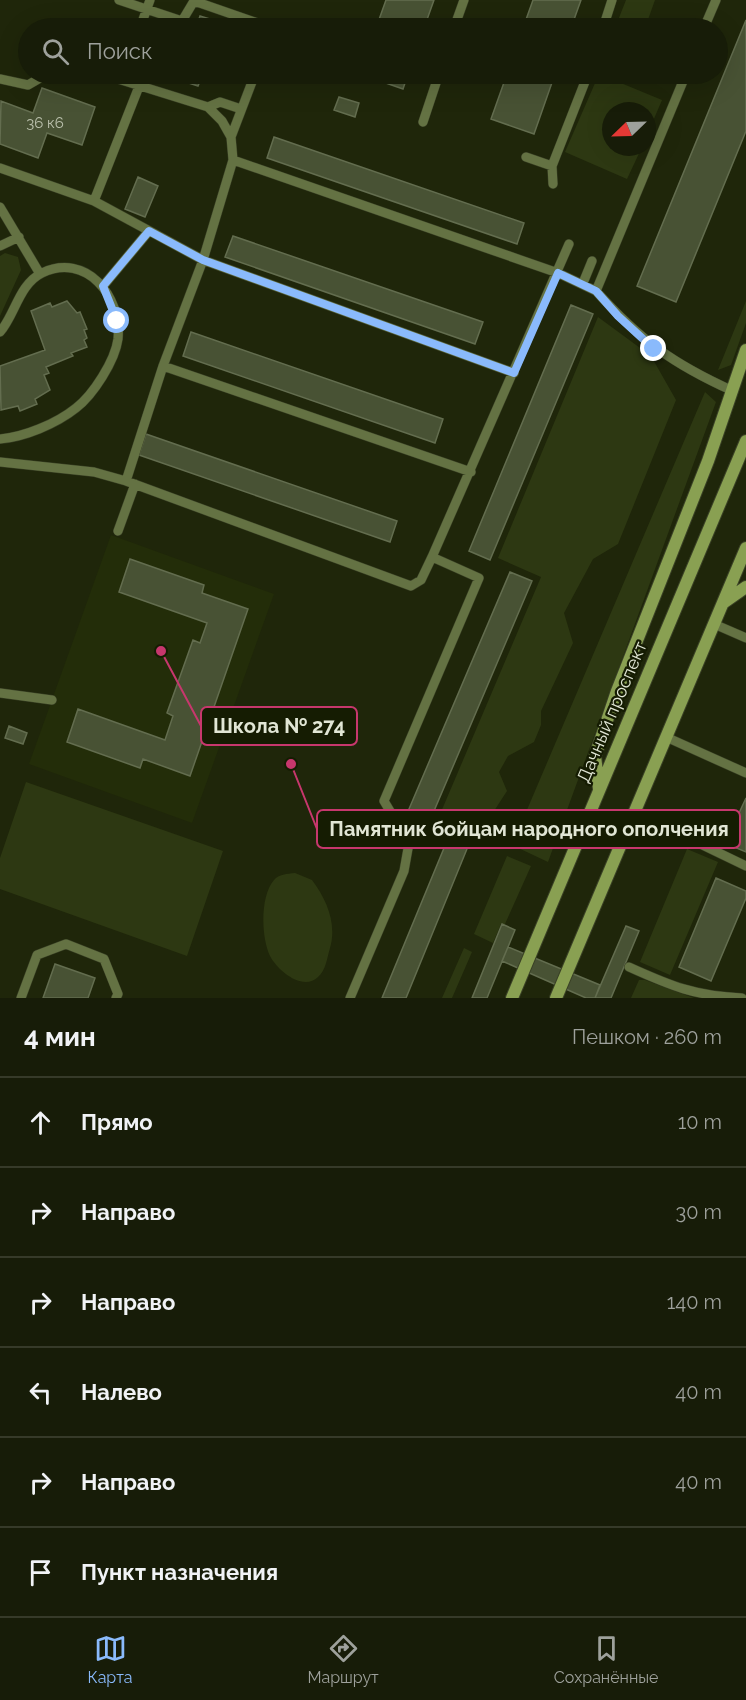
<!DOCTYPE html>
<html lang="ru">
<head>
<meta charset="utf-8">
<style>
  body { margin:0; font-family:Raleway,sans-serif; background:#202512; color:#f1f3f6 }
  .compass { position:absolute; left:602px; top:102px; width:54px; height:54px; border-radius:50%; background:#171c08; box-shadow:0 6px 24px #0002; rotate:247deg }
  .stop { position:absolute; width:18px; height:18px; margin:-14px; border:4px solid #8abafc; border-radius:50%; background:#fff }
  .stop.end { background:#8abafc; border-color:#fff; box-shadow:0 2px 6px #0008 }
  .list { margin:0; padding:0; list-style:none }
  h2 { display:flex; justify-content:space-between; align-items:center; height:78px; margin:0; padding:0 24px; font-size:26px }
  h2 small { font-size:20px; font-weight:400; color:#9ea19c }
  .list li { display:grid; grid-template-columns:39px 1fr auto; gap:18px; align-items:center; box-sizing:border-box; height:90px; padding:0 24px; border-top:2px solid #363a29 }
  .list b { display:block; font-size:22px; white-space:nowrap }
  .list em { font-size:20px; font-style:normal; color:#9ea19c }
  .icon { flex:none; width:33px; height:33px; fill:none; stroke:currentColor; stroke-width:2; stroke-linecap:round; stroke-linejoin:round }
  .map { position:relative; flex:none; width:746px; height:998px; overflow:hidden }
  .search { position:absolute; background:#171c08; box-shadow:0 6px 24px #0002; left:18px; right:18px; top:18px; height:66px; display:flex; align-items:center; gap:15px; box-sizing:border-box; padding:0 21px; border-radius:33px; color:#9ea19c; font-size:22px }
  .sheet { height:618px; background:#171c08 }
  nav { display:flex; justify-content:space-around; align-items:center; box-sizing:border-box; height:84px; border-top:2px solid #363a29; background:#171c08; font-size:16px; color:#9ea19c }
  nav a { display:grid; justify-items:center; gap:3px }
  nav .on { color:#8abafc }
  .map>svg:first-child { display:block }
</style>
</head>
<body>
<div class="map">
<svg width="746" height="998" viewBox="0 0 746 998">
  <rect width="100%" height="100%" fill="#1f260a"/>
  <path fill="#232d09" d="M111,535L274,594L192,823L29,764Z"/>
  <path fill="#2d3812" d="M626,0H655L645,28H615Z
    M599,74L662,100L647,135V111H611V147H642L627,179L565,152Z
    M5,253L18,257L21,270L0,316V256Z
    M746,301V323L731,365L718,370Z
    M598,317L651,356L676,400L618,544L593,559L564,613L573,643L541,711V725L534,742L508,756L499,772L507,791L494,811L492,827L485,840L438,819L541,577L498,558Z
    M705,392L716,402L548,862L512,845Z
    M26,782L223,851L187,956L0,889V858Z
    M687,849L718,862L670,975L640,962Z
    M507,856L531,866L505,924H501L493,943L474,934Z
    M295,873L312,880C327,900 337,924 330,948C327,958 326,970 318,977C303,992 277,970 270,956C261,937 260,896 274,880C279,874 287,874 295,873Z
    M464,948L472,952L452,998H442Z
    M639,980H645L694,998H631Z"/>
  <path fill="#485234" stroke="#636d4f" stroke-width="1.5" d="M386,0H434L424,28H376Z
    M533,0H581L571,28H523Z
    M200,16L239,28H196Z
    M746,20V131L676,302L637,286Z
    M161,74H203L198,86Z
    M360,74H408L403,89Z
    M507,74H555L534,134L491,119Z
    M42,88L95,107L82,145L47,133L38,158L0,144L1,101L33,113Z
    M339,97L359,103L355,117L334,110Z
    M274,137L524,223L517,244L267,158Z
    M138,177L158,186L145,217L125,209Z
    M233,236L483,322L475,344L225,257Z
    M67,301L77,313L80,312L87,329L84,330L87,338L84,340L87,347L71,353L73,356L46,367L49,373L44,375L50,390L35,399L37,404L20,411L18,406L1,410L0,366L45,350L31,311L50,303L52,307Z
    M571,305L593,314L490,560L469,551Z
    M191,332L443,419L435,443L183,356Z
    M146,434L397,521L390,542L139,455Z
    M130,559L204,585L202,593L248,609L190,776L143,759L140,768L67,742L78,709L165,740L173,716L167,713L193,640L200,643L207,623L119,592Z
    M510,572L532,581L428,825L406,816Z
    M9,726L27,733L23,744L5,738Z
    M746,798V852L725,843Z
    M449,836L469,844L406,998H382Z
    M716,878L746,891V898L711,981L679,967Z
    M502,924L515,930L487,998H472Z
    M626,926L639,931L611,998H595Z
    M508,947L600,985L595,998H586L502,961Z
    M55,964L95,978L88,998H43Z"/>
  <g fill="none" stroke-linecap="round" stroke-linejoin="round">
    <g stroke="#3a4126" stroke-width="10">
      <path id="lane" d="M119,0L182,21L194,1L272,28
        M140,28L150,0
        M454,28L464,0
        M603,28L612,0
        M704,28L716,0
        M102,74L208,107L222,121L231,137
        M686,74L596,291C640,340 673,364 733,391
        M0,79L28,85L47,74
        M208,107L220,102L241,109
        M423,122L439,74
        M526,157L552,166
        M233,160L558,273L596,291
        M0,168L94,201L203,260L514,373
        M553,184L552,166L588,74
        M94,201L140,84
        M0,207L40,274
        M0,246L19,237
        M583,283L592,261
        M103,286L149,231
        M0,332C15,315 19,284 42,273C86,252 122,296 118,339C115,361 93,395 76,408C56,424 24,437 0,439
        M163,366L471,472
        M0,462L94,472L126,481L411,586L421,580L432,557L569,244
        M126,481L163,366L203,260L233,160L231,137L255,74
        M118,531L135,484
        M714,624L746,638
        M0,693L52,700
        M666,737L746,773
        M634,812L746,866
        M629,967C671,986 695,996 742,998
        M21,998L37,955L66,944L104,959L118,994L116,998
        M350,998L404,871L409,843L384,801L479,578L432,557"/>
    </g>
    <g stroke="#3a4126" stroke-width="14">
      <path id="secondary" d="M723,603L746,587
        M599,789L595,756L617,691L708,461L746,350
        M512,998L746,441
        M556,998L746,548"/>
    </g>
    <use href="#lane" stroke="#647243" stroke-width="9"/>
    <use href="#secondary" stroke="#89a052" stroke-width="12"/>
  </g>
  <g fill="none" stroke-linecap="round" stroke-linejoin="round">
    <path stroke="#8abafc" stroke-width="8" d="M117,321L103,286L149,231L203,260L514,373L558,273L596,291L618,316L654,349"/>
  </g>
  <g text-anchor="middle" stroke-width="4.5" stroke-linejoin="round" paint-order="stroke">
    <g font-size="15" fill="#bbc1ad">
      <text x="45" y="128">36 к6</text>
    </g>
    <g font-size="18" fill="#e1e6d5" stroke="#151c02">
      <text transform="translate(612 712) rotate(-67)" y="6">Дачный проспект</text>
    </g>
  </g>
  <path fill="none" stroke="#c7376d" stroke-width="2" d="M161 651L201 726M291 764L317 829"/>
  <g fill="#c7376d" stroke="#151c02" stroke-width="2">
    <circle cx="161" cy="651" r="6"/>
    <circle cx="291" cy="764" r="6"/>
  </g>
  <g fill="#151c02" stroke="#c7376d" stroke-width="2">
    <rect x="201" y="707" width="156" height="38" rx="6"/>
    <rect x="317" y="810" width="423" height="38" rx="6"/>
  </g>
  <g font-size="20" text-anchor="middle" font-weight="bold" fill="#e1e6d5">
    <text x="279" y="733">Школа № 274</text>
    <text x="529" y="836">Памятник бойцам народного ополчения</text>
  </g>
</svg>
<svg class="compass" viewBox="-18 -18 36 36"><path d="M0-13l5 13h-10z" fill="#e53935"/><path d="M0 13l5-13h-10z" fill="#9ea19c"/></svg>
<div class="stop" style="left:117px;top:321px"></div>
<div class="stop end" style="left:654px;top:349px"></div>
<div class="search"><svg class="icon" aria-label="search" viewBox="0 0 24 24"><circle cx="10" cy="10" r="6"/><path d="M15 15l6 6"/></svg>Поиск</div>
</div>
<section class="sheet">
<h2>4 мин<small>Пешком · 260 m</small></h2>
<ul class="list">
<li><svg class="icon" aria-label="ahead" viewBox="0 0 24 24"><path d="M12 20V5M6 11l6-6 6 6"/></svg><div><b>Прямо</b></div><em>10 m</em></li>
<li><svg class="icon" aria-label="right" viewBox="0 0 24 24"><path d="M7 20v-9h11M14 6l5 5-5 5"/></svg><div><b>Направо</b></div><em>30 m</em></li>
<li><svg class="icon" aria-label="right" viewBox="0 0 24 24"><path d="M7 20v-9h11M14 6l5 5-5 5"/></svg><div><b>Направо</b></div><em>140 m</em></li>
<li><svg class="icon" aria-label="left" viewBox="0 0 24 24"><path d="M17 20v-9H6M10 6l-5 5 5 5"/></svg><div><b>Налево</b></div><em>40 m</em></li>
<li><svg class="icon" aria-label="right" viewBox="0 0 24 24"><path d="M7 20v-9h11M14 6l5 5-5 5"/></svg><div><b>Направо</b></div><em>40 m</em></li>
<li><svg class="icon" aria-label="arrive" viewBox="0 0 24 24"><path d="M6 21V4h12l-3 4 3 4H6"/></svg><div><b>Пункт назначения</b></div></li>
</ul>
</section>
<nav>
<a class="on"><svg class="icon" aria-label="map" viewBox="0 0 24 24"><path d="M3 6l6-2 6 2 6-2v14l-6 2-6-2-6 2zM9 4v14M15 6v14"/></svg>Карта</a>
<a><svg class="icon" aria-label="directions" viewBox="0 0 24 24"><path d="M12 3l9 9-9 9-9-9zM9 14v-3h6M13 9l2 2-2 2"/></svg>Маршрут</a>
<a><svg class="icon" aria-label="saved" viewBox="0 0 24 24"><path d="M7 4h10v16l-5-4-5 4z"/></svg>Сохранённые</a>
</nav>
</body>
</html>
